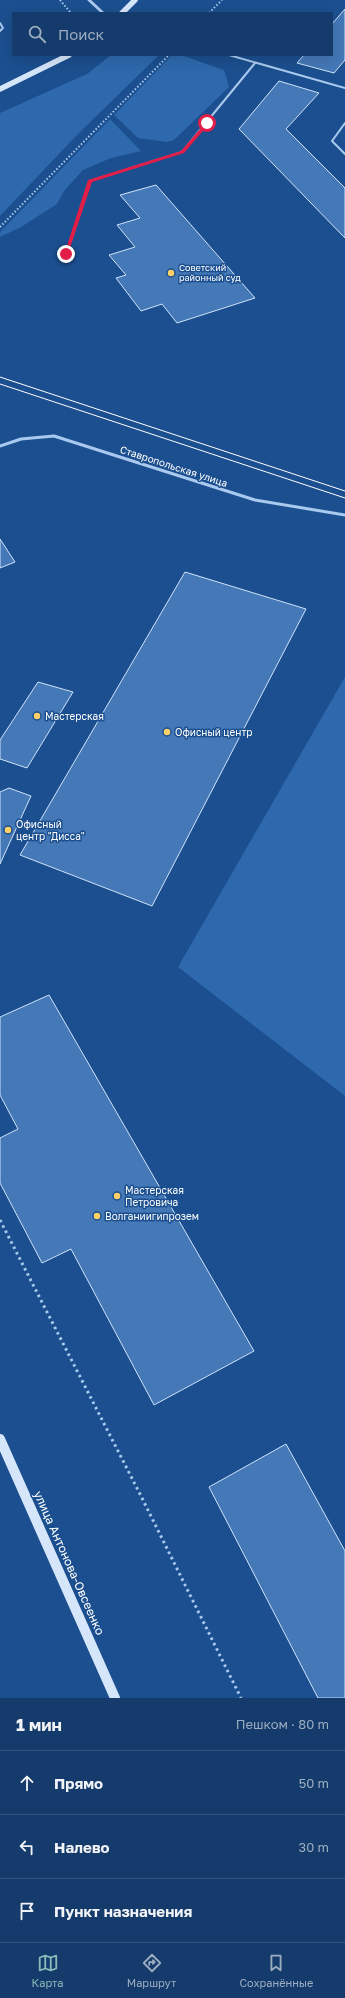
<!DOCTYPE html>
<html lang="ru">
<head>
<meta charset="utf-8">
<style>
  body { margin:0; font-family:"Golos Text",sans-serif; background:#214673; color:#f1f3f6 }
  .stop { position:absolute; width:12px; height:12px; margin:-9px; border:3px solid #e11d48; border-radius:50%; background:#fff }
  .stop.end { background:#e11d48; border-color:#fff; box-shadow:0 1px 4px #0008 }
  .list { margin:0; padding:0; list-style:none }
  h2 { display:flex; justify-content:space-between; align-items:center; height:52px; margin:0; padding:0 16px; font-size:17px }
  h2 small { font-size:13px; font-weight:400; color:#9dadc1 }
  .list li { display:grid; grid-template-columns:26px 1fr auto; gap:12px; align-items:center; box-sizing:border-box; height:64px; padding:0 16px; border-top:1px solid #33557e }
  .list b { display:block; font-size:15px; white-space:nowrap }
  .list em { font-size:13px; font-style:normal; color:#9dadc1 }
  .icon { flex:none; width:22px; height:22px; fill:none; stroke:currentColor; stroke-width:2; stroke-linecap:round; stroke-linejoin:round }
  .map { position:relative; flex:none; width:345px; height:1698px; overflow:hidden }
  .search { position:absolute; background:#143b6b; box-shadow:0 4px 16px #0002; left:12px; right:12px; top:12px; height:44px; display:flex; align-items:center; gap:10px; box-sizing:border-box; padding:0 14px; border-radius:0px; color:#9dadc1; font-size:15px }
  .sheet { height:244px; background:#143b6b }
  nav { display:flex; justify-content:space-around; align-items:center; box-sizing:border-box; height:56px; border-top:1px solid #33557e; background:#143b6b; font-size:11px; color:#9dadc1 }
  nav a { display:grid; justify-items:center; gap:2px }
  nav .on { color:#8bbbb9 }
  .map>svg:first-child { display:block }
</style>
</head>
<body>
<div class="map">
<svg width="345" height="1698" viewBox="0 0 345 1698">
  <rect width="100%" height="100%" fill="#1b4f8f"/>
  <path fill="#2e69ad" d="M111,55H159L77,135L0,216V113L87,74Z
    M172,55H181L224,70L229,87L174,140L167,142L138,138L114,115Z
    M110,119L141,151L111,158L83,170L64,191L57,204L21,227L0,237V232Z
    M345,677V1096L178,967Z"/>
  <path fill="#4478b7" stroke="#cfe3fa" d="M345,9V60L334,73L297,63L304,55H332V24Z
    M279,81L319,93L286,129L345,188V238L239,129Z
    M156,185L255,298L177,323L162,304L141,311L116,278L126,275L109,255L135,247L117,225L140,218L120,195Z
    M0,539L15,562L0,568Z
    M185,572L306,609L152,906L20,855Z
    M38,682L73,692L27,768L0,759V740Z
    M9,788L31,796L0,864V792Z
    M49,995L254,1351L154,1405L71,1249L42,1263L0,1183V1138L18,1129L0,1095V1017Z
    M286,1444L345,1551V1698H318L209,1487Z"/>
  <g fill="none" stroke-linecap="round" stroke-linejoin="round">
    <path stroke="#a9c9ee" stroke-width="2" stroke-dasharray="1.5 2" stroke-linecap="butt" d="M60,0L71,13
      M209,13L222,0
      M0,227L169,55"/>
    <path stroke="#a9c9ee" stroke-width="3" stroke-dasharray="2.5 3.5" stroke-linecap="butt" d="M0,1220L141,1496L241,1698"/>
    <path stroke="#a9c9ee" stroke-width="2" d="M0,23L3,28L0,31
      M229,55L345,88
      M345,123L332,141L345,154
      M66,254L90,181L182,152L255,63"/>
    <path stroke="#a9c9ee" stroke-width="3" d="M0,446L21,439L54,436L255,500L345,515"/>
    <path stroke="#a9c9ee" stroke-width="3" d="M89,0L103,13"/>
    <path stroke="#d6e6fa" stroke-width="5.5" d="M122,13L135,0
      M0,89L69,55"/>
    <path stroke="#d6e6fa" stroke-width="10" d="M0,1439L115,1698"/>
    <path stroke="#fff" stroke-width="1" d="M0,377L345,491
      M0,384L345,498"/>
  </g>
  <path fill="#e11d48" d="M207,121L209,124L184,153L92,182L68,254L64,255L88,180L181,151Z"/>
  <g fill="#ffd166" stroke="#1b4f8f" stroke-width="1.5">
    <circle cx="171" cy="273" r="4"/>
    <circle cx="37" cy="716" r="4"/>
    <circle cx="167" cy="732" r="4"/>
    <circle cx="8" cy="830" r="4"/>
    <circle cx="117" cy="1196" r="4"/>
    <circle cx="97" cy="1216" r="4"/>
  </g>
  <g text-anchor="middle" stroke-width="3" stroke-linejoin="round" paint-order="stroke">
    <g font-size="9" fill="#fff" stroke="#1b4f8f" text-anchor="start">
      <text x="179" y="271">Советский<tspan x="179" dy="10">районный суд</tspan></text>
    </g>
    <g font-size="10" fill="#fff" stroke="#1b4f8f">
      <text transform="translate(174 466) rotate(18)" y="4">Ставропольская улица</text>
    </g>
    <g font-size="10" fill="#fff" stroke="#1b4f8f" text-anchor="start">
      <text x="45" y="720">Мастерская</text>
      <text x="175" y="736">Офисный центр</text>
      <text x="16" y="828">Офисный<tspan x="16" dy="12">центр "Дисса"</tspan></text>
      <text x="125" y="1194">Мастерская<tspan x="125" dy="12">Петровича</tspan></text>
      <text x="105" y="1220">Волганиигипрозем</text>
    </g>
    <g font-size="12" fill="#fff" stroke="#1b4f8f">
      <text transform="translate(69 1563) rotate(66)" y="4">улица Антонова-Овсеенко</text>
    </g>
  </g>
</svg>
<div class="stop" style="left:207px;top:123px"></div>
<div class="stop end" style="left:66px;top:254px"></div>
<div class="search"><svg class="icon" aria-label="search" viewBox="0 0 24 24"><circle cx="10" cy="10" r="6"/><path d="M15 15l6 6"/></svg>Поиск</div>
</div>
<section class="sheet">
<h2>1 мин<small>Пешком · 80 m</small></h2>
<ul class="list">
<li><svg class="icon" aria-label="ahead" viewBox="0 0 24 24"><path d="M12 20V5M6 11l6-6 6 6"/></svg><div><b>Прямо</b></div><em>50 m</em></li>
<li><svg class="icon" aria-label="left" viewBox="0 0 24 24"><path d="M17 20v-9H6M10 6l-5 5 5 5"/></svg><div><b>Налево</b></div><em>30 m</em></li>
<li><svg class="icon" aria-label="arrive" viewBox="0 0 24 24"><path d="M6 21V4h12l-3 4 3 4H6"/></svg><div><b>Пункт назначения</b></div></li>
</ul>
</section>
<nav>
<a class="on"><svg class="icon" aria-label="map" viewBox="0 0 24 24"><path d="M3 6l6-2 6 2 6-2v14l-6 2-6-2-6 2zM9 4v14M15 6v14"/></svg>Карта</a>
<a><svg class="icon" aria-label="directions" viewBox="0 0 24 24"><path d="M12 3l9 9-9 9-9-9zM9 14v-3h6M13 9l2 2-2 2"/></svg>Маршрут</a>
<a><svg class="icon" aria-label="saved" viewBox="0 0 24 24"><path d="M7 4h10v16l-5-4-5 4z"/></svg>Сохранённые</a>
</nav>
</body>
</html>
